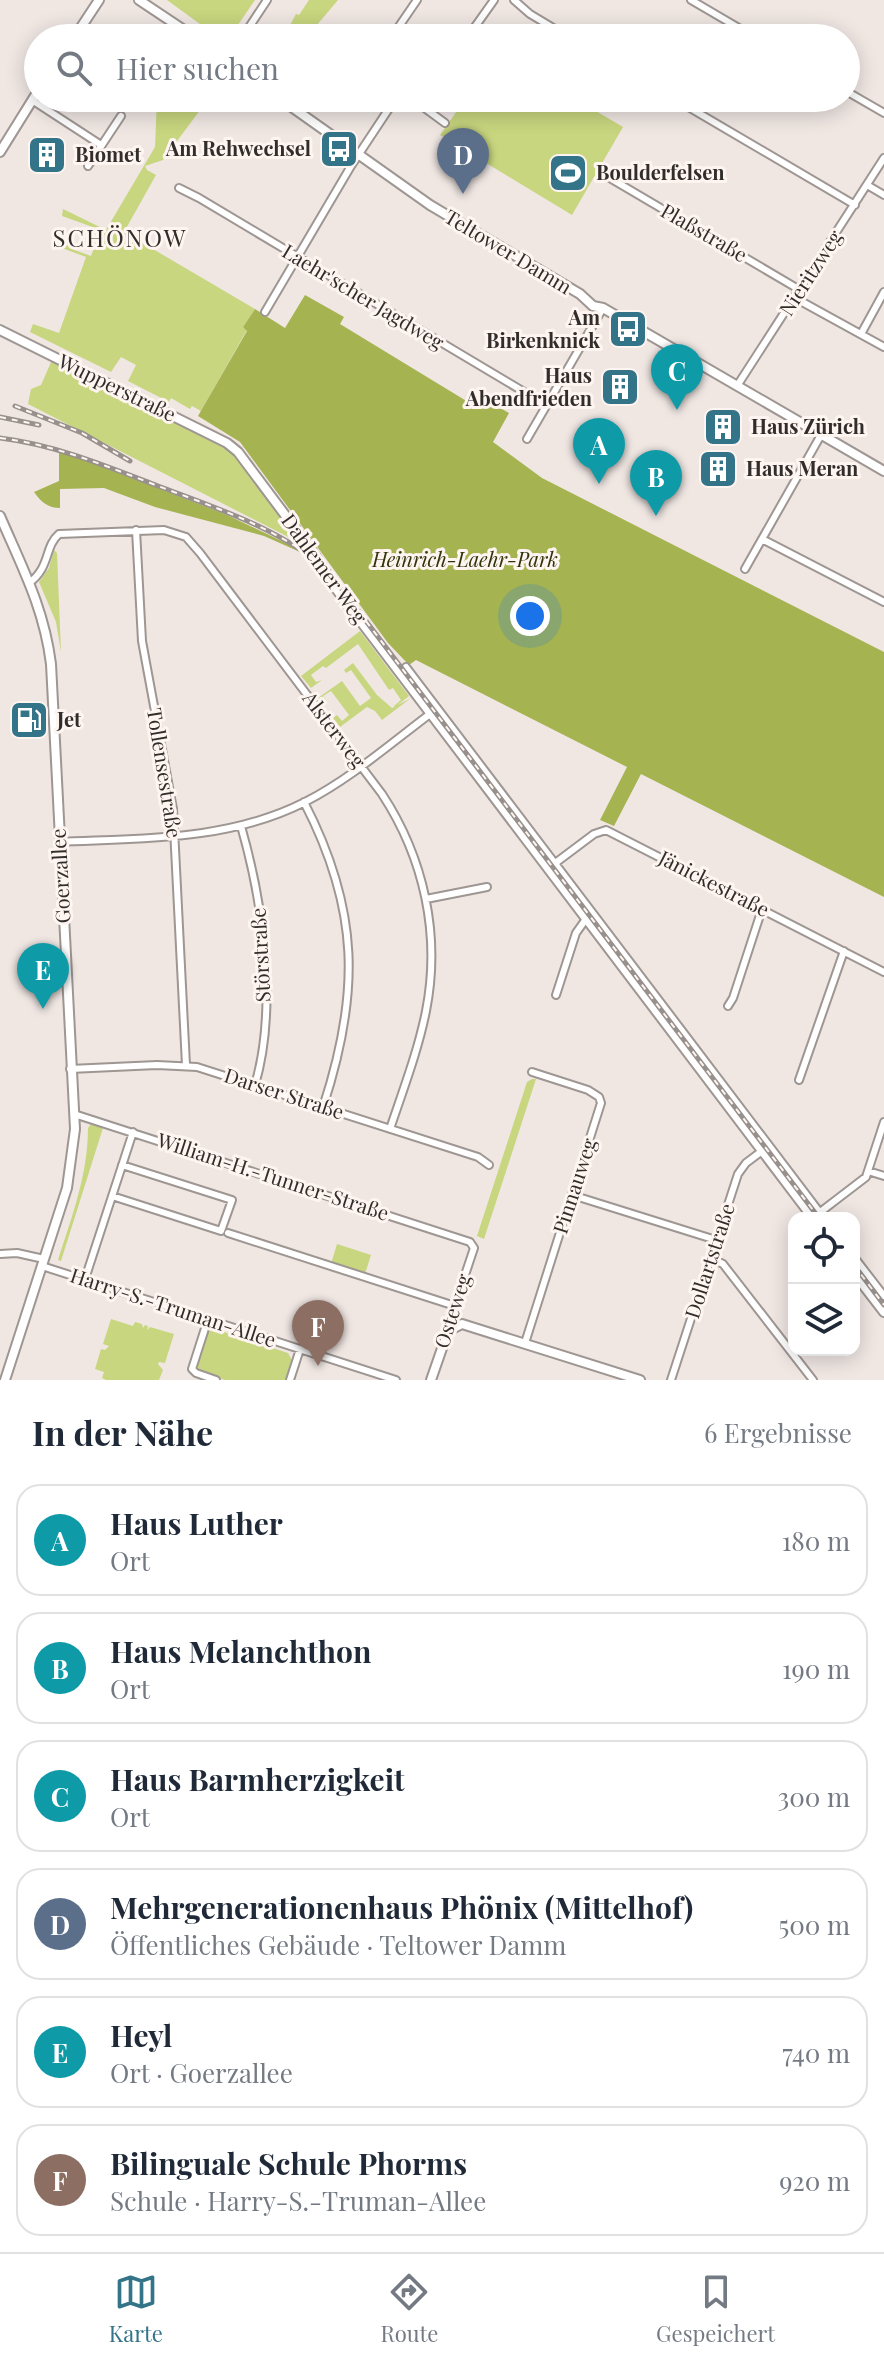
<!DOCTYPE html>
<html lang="de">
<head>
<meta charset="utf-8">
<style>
  body { margin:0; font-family:"Playfair Display",serif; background:#f6f6f7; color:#1f2937 }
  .controls { position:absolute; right:24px; bottom:24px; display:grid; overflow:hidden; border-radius:16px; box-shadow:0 4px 20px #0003 }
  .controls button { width:72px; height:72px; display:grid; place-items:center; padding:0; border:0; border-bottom:2px solid #e0e1e3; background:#fff; color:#1f2937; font:40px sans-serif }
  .you { position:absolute; left:530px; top:616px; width:28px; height:28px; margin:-20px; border:6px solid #fff; border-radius:50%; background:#1a73e8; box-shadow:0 0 0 12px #1a73e833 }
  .badge { display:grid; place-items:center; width:52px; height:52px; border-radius:50%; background:#347488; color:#fff; font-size:26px; font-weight:700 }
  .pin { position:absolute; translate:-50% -66px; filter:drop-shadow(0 2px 4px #0008) }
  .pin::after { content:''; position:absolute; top:42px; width:28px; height:24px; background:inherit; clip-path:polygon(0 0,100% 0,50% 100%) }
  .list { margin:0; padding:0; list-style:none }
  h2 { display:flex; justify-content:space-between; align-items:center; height:104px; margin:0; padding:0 32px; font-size:34px }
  h2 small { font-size:26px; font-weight:400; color:#747a83 }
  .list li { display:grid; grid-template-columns:52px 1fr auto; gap:24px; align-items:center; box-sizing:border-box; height:112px; margin:0 16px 16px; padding:0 16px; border:2px solid #e0e1e3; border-radius:24px }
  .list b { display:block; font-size:30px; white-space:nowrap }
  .list p { margin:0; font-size:26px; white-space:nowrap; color:#747a83 }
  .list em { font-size:26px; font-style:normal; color:#747a83 }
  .icon { flex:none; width:44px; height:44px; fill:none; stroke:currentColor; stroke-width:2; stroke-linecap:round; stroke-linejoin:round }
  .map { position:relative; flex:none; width:884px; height:1380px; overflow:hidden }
  .search { position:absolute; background:#fff; box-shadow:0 4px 20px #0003; left:24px; right:24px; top:24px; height:88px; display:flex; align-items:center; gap:20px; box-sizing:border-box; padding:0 28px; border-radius:44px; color:#747a83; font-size:30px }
  .sheet { height:872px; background:#fff }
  nav { display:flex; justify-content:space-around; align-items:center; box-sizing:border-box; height:112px; border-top:2px solid #e0e1e3; background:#fff; font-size:22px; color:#747a83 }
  nav a { display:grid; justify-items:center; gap:4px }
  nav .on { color:#347488 }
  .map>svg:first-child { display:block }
</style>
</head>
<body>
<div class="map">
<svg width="884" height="1380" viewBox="0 0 884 1380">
  <rect width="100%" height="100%" fill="#f0e7e3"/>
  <path fill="#c8d67f" d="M167,0H255L229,38H219Z
    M309,0H338L317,25L323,30L326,26L330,29L323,38L312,35L310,38H283L296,14L299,15Z
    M157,98H209L163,160L145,166L147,170L156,175L124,232L255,309L243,327L247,330L201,411L192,406L190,409L171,398L169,402L128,381L136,365L121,357L111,372L30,332L33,324L59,333L86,257L62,248L66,237L72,239L69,248L91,256L101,230L62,216L63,209L106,230L155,147Z
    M466,98H574L623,127L572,215L440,135Z
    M52,360L231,450L302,544L28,404L31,389L41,385Z
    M54,550L57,553L61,652L56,622L39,582L49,568Z
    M360,631L409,696L395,707L389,702L394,706L401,700L393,688L389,690L358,644L326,668L323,666L311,675L316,682L322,680L311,688L301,676Z
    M353,663L377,695L392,708L411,698L382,720L375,711L367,707L340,727L333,718L337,715L342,721L349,715L331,691L323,696L327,701L323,704L318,698L342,681L360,706L371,698L351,670L346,673L344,670Z
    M532,1079H536L484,1239L477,1236L527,1082Z
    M91,1124L103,1128L61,1261L58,1260C72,1216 88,1174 88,1128Z
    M337,1244L371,1255L365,1274L331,1264Z
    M111,1319L133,1326L135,1322L142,1324L143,1328L145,1325L148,1326L147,1330L150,1327L174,1334L165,1363L159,1362L158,1364L163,1370L159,1380H106L102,1378L104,1372L95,1369L101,1349L105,1350L109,1346L103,1344Z
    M209,1327L288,1353L293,1362L287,1380H225L200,1372L196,1364Z"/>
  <path fill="#a5b351" d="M305,295L344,317L340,324L473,405L479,396L509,413L493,442L542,478L884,652V897L641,774L614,826L600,820L627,767L416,660L409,665L388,643L240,442L198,416L247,331L243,327L255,309L285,328Z
    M59,450L225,514L288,544L300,552L264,536L155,507L104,488L60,489V508C48,508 41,502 34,492L59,481Z"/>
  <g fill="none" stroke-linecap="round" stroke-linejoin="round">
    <g stroke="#9e9692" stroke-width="10">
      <path id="street" d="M514,0L530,14L570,38
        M691,0L756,38
        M242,38L267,0
        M391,38L417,0
        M467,38L494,0
        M846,91L884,113
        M411,98L445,123
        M673,98L855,205
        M32,100L101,145
        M88,166L121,116
        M608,177L800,290
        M867,185L884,195
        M179,188L199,198L546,405
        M795,298L884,347
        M265,312L351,166L396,98
        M861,334L884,292
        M737,386L884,158
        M527,439L603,308
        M136,530L142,641L173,809L186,1065
        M762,539L884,602
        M745,569L821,435
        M29,583C51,567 44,547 59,534L164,530L186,537L200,553L382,794C424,858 441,935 426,1011C418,1051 403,1090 390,1129
        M406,667L824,1218
        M304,802C360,910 360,994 323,1107
        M241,826C263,903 278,1006 255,1085
        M59,842C143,838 228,841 305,802C350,779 390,744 430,714
        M554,864L594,834L606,830L884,972
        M426,899L487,887
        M556,995L576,933L586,919
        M728,1006L733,998L762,909
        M70,1069L157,1065L197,1067L478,1157L489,1165
        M799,1080L844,951
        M74,1114L470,1242L474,1248L452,1314L453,1326
        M868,1171L884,1176
        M572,1195L716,1240
        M112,1196L221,1231L232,1200L122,1165
        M819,1213L866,1177L884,1122
        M228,1233L455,1306
        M0,1254L17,1253L44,1259
        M854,1257L884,1296
        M711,1258L723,1264L813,1380
        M42,1266L396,1380
        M85,1279L133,1132
        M208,1319L192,1369L196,1373L216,1380
        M525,1343L601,1103L599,1097L588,1090L532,1072
        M290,1380L300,1349
        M671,1380L738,1174L746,1163L762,1151"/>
    </g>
    <g stroke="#9e9692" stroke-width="12">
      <path id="secondary" d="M139,0L196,38
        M74,38L99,0
        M279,98L430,205L580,294L593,306L603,308L884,471
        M0,152L38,91
        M0,330L227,443L238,452L312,551L334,586L813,1218
        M0,516C22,567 44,608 51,664L75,1129L67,1188L5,1380
        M854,1273L884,1312
        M431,1380L448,1331L462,1324L640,1380"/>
    </g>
    <use href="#street" stroke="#fff" stroke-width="6"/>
    <use href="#secondary" stroke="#fff" stroke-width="8"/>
    <g stroke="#97908d" stroke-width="5">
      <path id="rail" d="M15,406L82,433L130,461
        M0,417L39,425
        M0,438C56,445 106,466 158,486C216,508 282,529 328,571L819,1218
        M854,1265L884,1305"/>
    </g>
    <use href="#rail" stroke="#fef4f0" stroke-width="2" stroke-dasharray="6" stroke-linecap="butt"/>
  </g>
  <defs>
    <g id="bus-square" transform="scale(2)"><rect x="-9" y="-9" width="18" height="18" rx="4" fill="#347488" stroke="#fef4f0"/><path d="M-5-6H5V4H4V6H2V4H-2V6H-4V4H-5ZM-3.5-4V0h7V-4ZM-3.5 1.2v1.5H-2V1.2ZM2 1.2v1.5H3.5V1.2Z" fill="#fff"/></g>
    <g id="building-square" transform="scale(2)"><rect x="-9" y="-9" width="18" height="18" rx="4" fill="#347488" stroke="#fef4f0"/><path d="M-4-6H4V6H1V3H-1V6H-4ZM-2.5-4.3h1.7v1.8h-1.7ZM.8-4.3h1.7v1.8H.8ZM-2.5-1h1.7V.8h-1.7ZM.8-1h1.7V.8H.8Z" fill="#fff"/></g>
    <g id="stadium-square" transform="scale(2)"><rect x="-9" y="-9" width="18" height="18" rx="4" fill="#347488" stroke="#fef4f0"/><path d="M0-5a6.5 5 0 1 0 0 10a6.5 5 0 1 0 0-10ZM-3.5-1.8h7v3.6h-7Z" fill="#fff"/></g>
    <g id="fuel-square" transform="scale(2)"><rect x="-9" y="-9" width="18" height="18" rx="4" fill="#347488" stroke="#fef4f0"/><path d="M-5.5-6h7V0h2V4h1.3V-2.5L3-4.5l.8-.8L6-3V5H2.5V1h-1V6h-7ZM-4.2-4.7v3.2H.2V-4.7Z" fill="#fff"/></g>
  </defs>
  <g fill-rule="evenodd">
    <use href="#bus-square" x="339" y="149"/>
    <use href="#building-square" x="47" y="155"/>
    <use href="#stadium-square" x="568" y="173"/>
    <use href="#bus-square" x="628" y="329"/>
    <use href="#building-square" x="620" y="387"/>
    <use href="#building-square" x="723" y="427"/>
    <use href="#building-square" x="718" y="469"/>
    <use href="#fuel-square" x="29" y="720"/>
  </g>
  <g text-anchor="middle" stroke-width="6" stroke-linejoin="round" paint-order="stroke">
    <g font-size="20" font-weight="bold" fill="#302d2b" stroke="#fef4f0" text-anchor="start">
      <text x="311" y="156" text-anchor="end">Am Rehwechsel</text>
      <text x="75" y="162">Biomet</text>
      <text x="596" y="180">Boulderfelsen</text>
      <text x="600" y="325" text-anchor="end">Am<tspan x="600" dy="23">Birkenknick</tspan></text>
      <text x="592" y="383" text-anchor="end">Haus<tspan x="592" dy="23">Abendfrieden</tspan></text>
      <text x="751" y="434">Haus Zürich</text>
      <text x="746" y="476">Haus Meran</text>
      <text x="57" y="727">Jet</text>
    </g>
    <g font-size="20" fill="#302d2b" stroke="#fef4f0">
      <text transform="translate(704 233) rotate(30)" y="7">Plaßstraße</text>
      <text transform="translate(508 252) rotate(31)" y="7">Teltower Damm</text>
      <text transform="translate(811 273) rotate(-57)" y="7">Nieritzweg</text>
      <text transform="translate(363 297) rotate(31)" y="7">Laehr'scher Jagdweg</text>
      <text transform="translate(117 388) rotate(26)" y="7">Wupperstraße</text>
      <text transform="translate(324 569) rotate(54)" y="7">Dahlemer Weg</text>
      <text transform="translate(334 730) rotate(53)" y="7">Alsterweg</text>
      <text transform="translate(164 773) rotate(81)" y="7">Tollensestraße</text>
      <text transform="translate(61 876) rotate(-93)" y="7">Goerzallee</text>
      <text transform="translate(714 884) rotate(27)" y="7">Jänickestraße</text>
      <text transform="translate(261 955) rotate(-93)" y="7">Störstraße</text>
      <text transform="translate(284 1094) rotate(18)" y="7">Darser Straße</text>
      <text transform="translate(273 1177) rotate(18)" y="7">William-H.-Tunner-Straße</text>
      <text transform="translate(575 1186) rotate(-72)" y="7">Pinnauweg</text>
      <text transform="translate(710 1261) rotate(-72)" y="7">Dollartstraße</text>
      <text transform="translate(173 1308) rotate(18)" y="7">Harry-S.-Truman-Allee</text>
      <text transform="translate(453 1311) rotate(-72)" y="7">Osteweg</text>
    </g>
    <g font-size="20" font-style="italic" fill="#2f340a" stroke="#fef4f0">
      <text x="465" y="567">Heinrich-Laehr-Park</text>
    </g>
    <g font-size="24" letter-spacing="2" fill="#302d2b" stroke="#fef4f0">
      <text x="120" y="247">SCHÖNOW</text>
    </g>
  </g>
</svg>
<div class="controls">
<button><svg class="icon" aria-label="locate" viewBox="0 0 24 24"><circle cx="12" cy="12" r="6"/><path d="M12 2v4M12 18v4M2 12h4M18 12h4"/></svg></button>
<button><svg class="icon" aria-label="layers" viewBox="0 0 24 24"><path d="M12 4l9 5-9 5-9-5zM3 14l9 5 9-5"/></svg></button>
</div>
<div class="you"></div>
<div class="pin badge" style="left:599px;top:484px;background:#0f9aa8">A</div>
<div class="pin badge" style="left:656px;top:516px;background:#0f9aa8">B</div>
<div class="pin badge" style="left:677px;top:410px;background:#0f9aa8">C</div>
<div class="pin badge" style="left:463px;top:194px;background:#5c6f8a">D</div>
<div class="pin badge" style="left:43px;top:1009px;background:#0f9aa8">E</div>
<div class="pin badge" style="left:318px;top:1366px;background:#8d6e63">F</div>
<div class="search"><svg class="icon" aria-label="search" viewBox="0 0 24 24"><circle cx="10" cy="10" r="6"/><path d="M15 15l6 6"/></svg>Hier suchen</div>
</div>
<section class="sheet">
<h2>In der Nähe<small>6 Ergebnisse</small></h2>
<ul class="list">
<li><span class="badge" style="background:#0f9aa8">A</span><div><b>Haus Luther</b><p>Ort</p></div><em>180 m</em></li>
<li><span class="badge" style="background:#0f9aa8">B</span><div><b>Haus Melanchthon</b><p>Ort</p></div><em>190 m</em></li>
<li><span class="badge" style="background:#0f9aa8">C</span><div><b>Haus Barmherzigkeit</b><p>Ort</p></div><em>300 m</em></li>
<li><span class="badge" style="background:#5c6f8a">D</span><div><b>Mehrgenerationenhaus Phönix (Mittelhof)</b><p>Öffentliches Gebäude · Teltower Damm</p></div><em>500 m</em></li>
<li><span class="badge" style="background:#0f9aa8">E</span><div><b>Heyl</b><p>Ort · Goerzallee</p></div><em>740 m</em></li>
<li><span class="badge" style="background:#8d6e63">F</span><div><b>Bilinguale Schule Phorms</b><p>Schule · Harry-S.-Truman-Allee</p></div><em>920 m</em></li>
</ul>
</section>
<nav>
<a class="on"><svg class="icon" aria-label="map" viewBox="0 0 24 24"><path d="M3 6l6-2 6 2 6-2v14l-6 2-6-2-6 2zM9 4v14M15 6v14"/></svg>Karte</a>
<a><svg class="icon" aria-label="directions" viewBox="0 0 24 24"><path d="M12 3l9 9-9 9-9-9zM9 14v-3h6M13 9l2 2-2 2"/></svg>Route</a>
<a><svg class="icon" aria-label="saved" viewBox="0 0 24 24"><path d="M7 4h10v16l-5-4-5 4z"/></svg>Gespeichert</a>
</nav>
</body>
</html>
